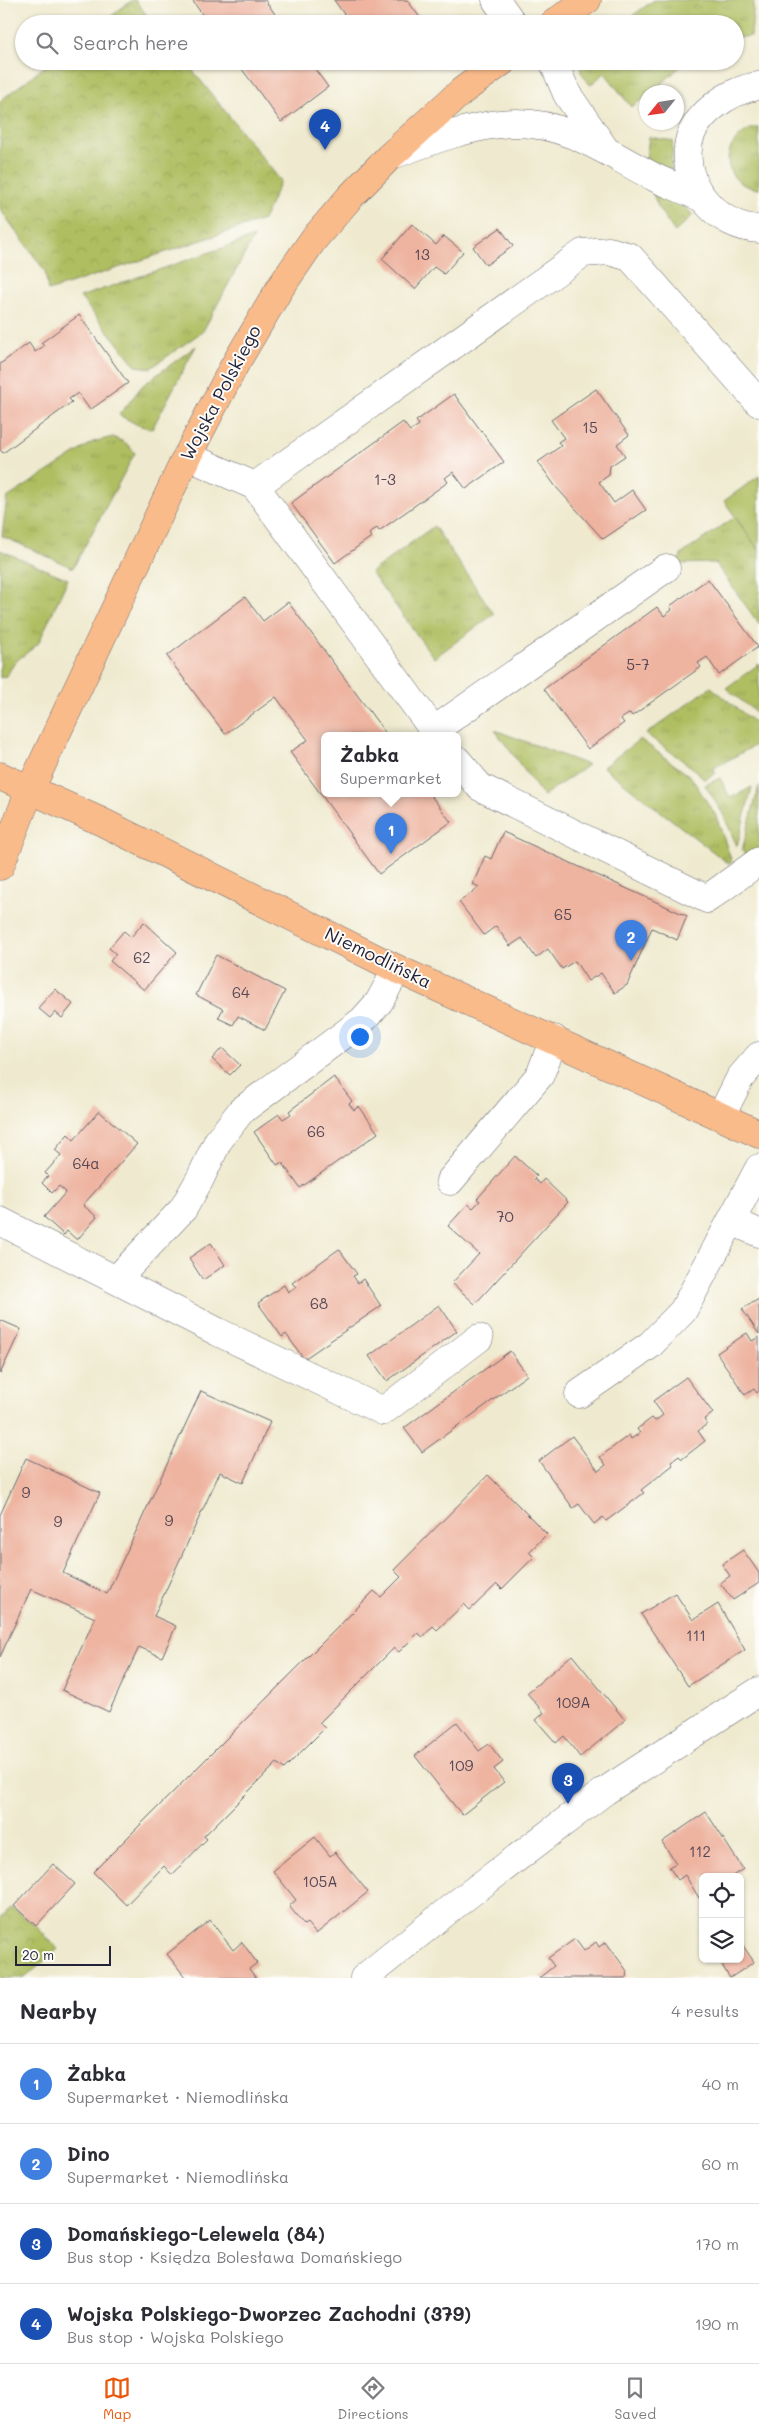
<!DOCTYPE html>
<html lang="en">
<head>
<meta charset="utf-8">
<style>
  body { margin:0; font-family:Mali,sans-serif; background:#f2f2f3; color:#2b2b33 }
  .controls { position:absolute; right:15px; bottom:15px; display:grid; overflow:hidden; border-radius:8px; box-shadow:0 1px 4px #0004 }
  .controls button { width:45px; height:45px; display:grid; place-items:center; padding:0; border:0; border-bottom:1px solid #e1e1e2; background:#fff; color:#2b2b33; font:25px sans-serif }
  .compass { position:absolute; left:639px; top:85px; width:45px; height:45px; border-radius:50%; background:#fff; box-shadow:0 1px 4px #0004; rotate:240deg }
  .scale { position:absolute; left:15px; bottom:12px; width:96px; box-sizing:border-box; padding-left:5px; border:2px solid #22223b; border-top:0; font-size:14px; line-height:18px; white-space:nowrap; color:#22223b; -webkit-text-stroke:4px #fdfcf7; paint-order:stroke }
  .you { position:absolute; left:359px; top:1036px; width:18px; height:18px; margin:-12px; border:4px solid #fff; border-radius:50%; background:#1a73e8; box-shadow:0 0 0 8px #1a73e833 }
  .badge { display:grid; place-items:center; width:32px; height:32px; border-radius:50%; background:#ea580c; color:#fff; font-size:16px; font-weight:700 }
  .pin { position:absolute; translate:-50% -41px; filter:drop-shadow(0 1px 2px #0008) }
  .pin::after { content:''; position:absolute; top:26px; width:18px; height:15px; background:inherit; clip-path:polygon(0 0,100% 0,50% 100%) }
  .popup { position:absolute; left:321px; top:732px; width:140px; height:65px; box-sizing:border-box; display:grid; place-content:center; border-radius:8px; background:#fff; filter:drop-shadow(0 1px 4px #0005); font-size:16px; white-space:nowrap; color:#7c7c81 }
  .popup b { font-size:19px; color:#2b2b33 }
  .popup::after { content:''; position:absolute; left:50%; top:100%; margin-left:-10px; border:10px solid transparent; border-top-color:#fff }
  .list { margin:0; padding:0; list-style:none }
  h2 { display:flex; justify-content:space-between; align-items:center; height:65px; margin:0; padding:0 20px; font-size:21px }
  h2 small { font-size:16px; font-weight:400; color:#7c7c81 }
  .list li { display:grid; grid-template-columns:32px 1fr auto; gap:15px; align-items:center; box-sizing:border-box; height:80px; padding:0 20px; border-top:1px solid #e1e1e2 }
  .list b { display:block; font-size:19px; white-space:nowrap }
  .list p { margin:0; font-size:16px; white-space:nowrap; color:#7c7c81 }
  .list em { font-size:16px; font-style:normal; color:#7c7c81 }
  .icon { flex:none; width:28px; height:28px; fill:none; stroke:currentColor; stroke-width:2; stroke-linecap:round; stroke-linejoin:round }
  .map { position:relative; flex:none; width:759px; height:1978px; overflow:hidden }
  .search { position:absolute; background:#fff; box-shadow:0 1px 4px #0004; left:15px; right:15px; top:15px; height:55px; display:flex; align-items:center; gap:12px; box-sizing:border-box; padding:0 18px; border-radius:28px; color:#7c7c81; font-size:19px }
  .sheet { height:385px; background:#fff }
  nav { display:flex; justify-content:space-around; align-items:center; box-sizing:border-box; height:70px; border-top:1px solid #e1e1e2; background:#fff; font-size:14px; color:#7c7c81 }
  nav a { display:grid; justify-items:center; gap:2px }
  nav .on { color:#ea580c }
  .map>svg:first-child { display:block }
</style>
</head>
<body>
<div class="map">
<svg width="759" height="1978" viewBox="0 0 759 1978">
  <defs>
    <pattern id="grass-tufts" width="24" height="20" patternUnits="userSpaceOnUse" patternTransform="scale(1.25)"><rect width="24" height="20" fill="#afbe60"/><path d="M3 7l-1-3M5 7V3M7 7l1-3M15 17l-1-3M17 17v-4M19 17l1-3" fill="none" stroke="#96a354"/></pattern>
    <pattern id="park-crowns" width="20" height="18" patternUnits="userSpaceOnUse" patternTransform="scale(1.25)"><rect width="20" height="18" fill="#afbe60"/><path d="M2 6a3 3 0 1 1 6 0M12 15a3 3 0 1 1 6 0" fill="none" stroke="#96a354"/></pattern>
  </defs>
  <rect width="100%" height="100%" fill="#fdfcf7"/>
  <filter id="ink" filterUnits="userSpaceOnUse"><feTurbulence type="fractalNoise" baseFrequency=".02" numOctaves="2"/><feDisplacementMap in="SourceGraphic" scale="10" xChannelSelector="R" yChannelSelector="G"/><feConvolveMatrix kernelMatrix="1 2 1 2 8 2 1 2 1" color-interpolation-filters="sRGB"/></filter>
  <filter id="wash" filterUnits="userSpaceOnUse"><feTurbulence type="fractalNoise" baseFrequency=".0096" numOctaves="4" result="noise"/><feDisplacementMap in="SourceGraphic" scale="20" xChannelSelector="R" yChannelSelector="G"/><feGaussianBlur stdDeviation="1.12" result="paint"/><feColorMatrix in="noise" values="0 0 0 0 0 0 0 0 0 0 0 0 0 0 0 0 0 1.4 0 .05"/><feComposite in="paint" operator="in"/></filter>
  <g filter="url(#wash)">
    <rect width="100%" height="100%" fill="#efeacf"/>
    <path fill="url(#grass-tufts)" stroke="#68704e" d="M654,0H754L751,36L735,38V24H621Z
      M580,61H686L653,92H646V97L631,107L605,73L590,85L581,72Z
      M753,128H759V189C720,185 718,142 753,128Z
      M649,137L673,141L671,171L646,159Z
      M650,186L683,205L693,215L675,232L659,209Z
      M254,237L203,331L151,368L136,366L80,297Z
      M196,346L152,429L138,425L119,415L143,385Z
      M113,437L126,443L135,453L73,568L2,536L7,498L93,442Z
      M735,517L759,550V624L715,563L676,564L682,554Z
      M434,526L494,614L434,658L371,572Z
      M0,550L68,579L38,644L16,661L6,676L0,678Z
      M759,664V715L726,688Z
      M711,687L759,726V743L714,768L716,773L704,780L697,771L646,734Z
      M495,730L588,765L543,796Z
      M640,739L691,777L716,816L732,862L729,864L603,767Z
      M720,778L730,798L752,787L737,846L723,814L705,785Z
      M759,786V850L747,858L742,850Z"/>
    <path fill="url(#park-crowns)" stroke="#68704e" d="M132,0H135L154,24H101Z
      M52,61H185L281,181L263,220L48,291L45,271L0,209V101Z
      M12,1908L36,1926L58,1949L25,1978H0V1919Z"/>
    <path fill="#afbe60" stroke="#68704e" d="M759,476V550L724,501Z"/>
    <g id="blocks">
      <path fill="#eeb4a0" d="M192,0H265L282,24H209Z
        M334,0H407L421,19L415,24H351Z
        M236,61H309L328,87L281,122Z
        M412,224L436,245L444,236L463,252L444,274L434,267L415,289L382,259Z
        M500,228L513,246L486,265L473,247Z
        M79,315L128,383L90,410L78,393L69,399L72,402L3,453L0,450V364L29,343L35,352L44,346L41,343Z
        M596,389L629,435L617,444L625,456L610,466L609,475L599,482L614,503L632,490L646,510L603,539L556,487L538,462L561,446L558,442L564,438L551,420Z
        M454,394L504,462L466,489L453,472L445,478L448,482L379,531L377,528L372,531L369,534L371,537L335,563L291,503L403,422L410,431L419,425L416,421Z
        M708,579L758,647L719,675L707,657L698,663L701,667L632,716L630,713L621,719L624,723L588,749L544,689L657,607L664,616L672,610L670,606Z
        M245,597L263,621L288,602L387,735H325V793H429L451,822L379,874L290,752L308,740L276,697L225,734L167,656Z
        M503,832L687,916L677,940L652,928L627,985L615,993L601,973L588,981L575,961L562,969L548,949L536,958L522,938L510,946L496,926L484,935L459,902L479,887L473,884L485,856L491,859Z
        M144,922L177,952L144,990L110,961L116,954L109,948L124,931L131,937Z
        M216,955L285,991L265,1030L238,1016L233,1025L218,1018L223,1009L196,995Z
        M55,989L73,1004L62,1018L55,1012L50,1018L38,1008Z
        M222,1048L240,1065L230,1075L212,1059Z
        M334,1077L352,1101L349,1104L354,1110L359,1106L378,1133L300,1188L282,1162L277,1165L254,1132L279,1114L283,1119L291,1114L289,1111Z
        M99,1111L137,1144L83,1205L97,1217L77,1240L67,1231L64,1235L44,1217L66,1192L59,1186L52,1193L42,1183L48,1176L45,1173L61,1155L55,1150L68,1134L74,1140Z
        M515,1156L537,1176L534,1179L540,1184L544,1179L568,1202L475,1304L452,1283L479,1254L448,1226L468,1204L473,1208L480,1201L477,1199Z
        M211,1243L225,1265L203,1280L189,1258Z
        M339,1249L357,1274L353,1276L358,1283L363,1279L381,1306L304,1359L286,1334L282,1337L258,1303L284,1285L288,1292L296,1287L292,1283Z
        M759,1299V1334L742,1309Z
        M439,1305L457,1331L387,1381L369,1356Z
        M0,1320L21,1329L0,1374Z
        M747,1333L752,1341L759,1337V1391L757,1393L754,1389L745,1395L717,1353Z
        M510,1351L527,1375L422,1452L404,1428Z
        M686,1377L713,1413L704,1420L707,1424L698,1431L705,1441L682,1459L679,1456L671,1462L673,1465L641,1490L644,1493L606,1521L603,1517L594,1524L579,1504L573,1508L539,1461L572,1436L598,1471L606,1465L600,1457L629,1435L631,1439L640,1433L637,1429L652,1418L655,1421L663,1415L653,1401Z
        M201,1391L270,1422L243,1483L220,1472L154,1616L176,1626L162,1657L139,1647L109,1712L62,1690L95,1618L31,1589L0,1657V1515L26,1458L100,1493L63,1573L107,1594Z
        M488,1475L547,1534L529,1552L534,1557L502,1589L497,1584L470,1610L464,1604L437,1630L433,1626L423,1637L418,1633L399,1652L394,1648L319,1723L325,1728L284,1769L277,1763L204,1836L207,1839L172,1875L164,1866L126,1905L93,1872L374,1591L381,1597L401,1577L394,1570Z
        M743,1550L759,1573V1583L733,1600L720,1583L730,1576L722,1564Z
        M675,1593L693,1620L718,1604L745,1650L688,1686L641,1614Z
        M572,1655L625,1720L580,1757L564,1736L556,1743L536,1720L544,1713L527,1693Z
        M457,1722L479,1751L489,1744L503,1762L494,1769L504,1782L462,1815L415,1756Z
        M706,1812L743,1869L731,1877H703V1895L699,1898L685,1875L678,1880L669,1867L676,1863L662,1842Z
        M315,1837L330,1856L335,1852L368,1892L316,1934L307,1923L304,1925L289,1906L296,1900L273,1871Z
        M53,1864L75,1884L36,1926L14,1906Z
        M210,1920L233,1950L242,1942L257,1963L249,1969L256,1978H186L167,1954Z
        M575,1939L584,1951L596,1942L599,1947L606,1942L627,1971L626,1978H539L554,1966L548,1958Z
        M740,1941L754,1962L730,1978L718,1959H740Z"/>
    </g>
  </g>
  <g filter="url(#ink)">
    <use href="#blocks" fill-opacity="0" stroke="#6a686f" stroke-width="1"/>
    <g fill="none" stroke-linecap="round" stroke-linejoin="round">
      <g stroke="#6a686f" stroke-width="29">
        <path id="minor" d="M496,0L513,24
          M553,61L567,94L604,148
          M759,86C730,89 690,117 688,148C684,189 719,227 759,229
          M390,156C427,142 476,123 516,123C570,123 610,155 656,178C671,185 687,191 702,198
          M187,456L255,486L437,735
          M255,486L583,253L609,251L630,257L759,403
          M433,731L666,568
          M457,760L480,787L707,899L759,861
          M721,1116L740,1078L759,1056
          M450,1181L540,1075L554,1039
          M0,1221L218,1332L383,1411L479,1338
          M731,1221L759,1233
          M116,1280L183,1209L200,1179L218,1141L241,1111L362,1021L379,1002L397,969
          M579,1394L650,1345L683,1311L759,1168
          M364,1978L451,1908L605,1791L759,1691"/>
      </g>
      <g stroke="#6a686f" stroke-width="29">
        <path id="major" d="M553,24L587,0
          M0,776L102,822L397,969L759,1134
          M0,866L30,790L182,466L234,366L280,288L313,240L350,197L390,156L462,91L503,61"/>
      </g>
      <use href="#minor" stroke="#fff" stroke-width="28"/>
      <use href="#major" stroke="#fabb8b" stroke-width="28"/>
    </g>
  </g>
  <g text-anchor="middle" stroke-width="4" stroke-linejoin="round" paint-order="stroke">
    <g font-size="15" fill="#554654">
      <text x="422" y="260">13</text>
      <text x="590" y="433">15</text>
      <text x="385" y="485">1-3</text>
      <text x="638" y="670">5-7</text>
      <text x="563" y="920">65</text>
      <text x="142" y="963">62</text>
      <text x="241" y="998">64</text>
      <text x="316" y="1137">66</text>
      <text x="86" y="1169">64a</text>
      <text x="505" y="1222">70</text>
      <text x="319" y="1309">68</text>
      <text x="26" y="1498">9</text>
      <text x="169" y="1526">9</text>
      <text x="58" y="1527">9</text>
      <text x="696" y="1641">111</text>
      <text x="573" y="1708">109A</text>
      <text x="461" y="1771">109</text>
      <text x="700" y="1857">112</text>
      <text x="320" y="1887">105A</text>
    </g>
    <g font-size="18" fill="#22223b" stroke="#fdfcf7">
      <text transform="translate(221 393) rotate(-62)" y="6">Wojska Polskiego</text>
      <text transform="translate(378 958) rotate(26)" y="6">Niemodlińska</text>
    </g>
  </g>
</svg>
<div class="controls">
<button><svg class="icon" aria-label="locate" viewBox="0 0 24 24"><circle cx="12" cy="12" r="6"/><path d="M12 2v4M12 18v4M2 12h4M18 12h4"/></svg></button>
<button><svg class="icon" aria-label="layers" viewBox="0 0 24 24"><path d="M12 4l9 5-9 5-9-5zM3 14l9 5 9-5"/></svg></button>
</div>
<svg class="compass" viewBox="-18 -18 36 36"><path d="M0-13l5 13h-10z" fill="#e53935"/><path d="M0 13l5-13h-10z" fill="#7c7c81"/></svg>
<div class="scale">20 m</div>
<div class="you"></div>
<div class="pin badge" style="left:391px;top:854px;background:#3f7fe0">1</div>
<div class="popup"><b>Żabka</b>Supermarket</div>
<div class="pin badge" style="left:631px;top:961px;background:#3f7fe0">2</div>
<div class="pin badge" style="left:568px;top:1804px;background:#1a4fb4">3</div>
<div class="pin badge" style="left:325px;top:150px;background:#1a4fb4">4</div>
<div class="search"><svg class="icon" aria-label="search" viewBox="0 0 24 24"><circle cx="10" cy="10" r="6"/><path d="M15 15l6 6"/></svg>Search here</div>
</div>
<section class="sheet">
<h2>Nearby<small>4 results</small></h2>
<ul class="list">
<li><span class="badge" style="background:#3f7fe0">1</span><div><b>Żabka</b><p>Supermarket · Niemodlińska</p></div><em>40 m</em></li>
<li><span class="badge" style="background:#3f7fe0">2</span><div><b>Dino</b><p>Supermarket · Niemodlińska</p></div><em>60 m</em></li>
<li><span class="badge" style="background:#1a4fb4">3</span><div><b>Domańskiego-Lelewela (84)</b><p>Bus stop · Księdza Bolesława Domańskiego</p></div><em>170 m</em></li>
<li><span class="badge" style="background:#1a4fb4">4</span><div><b>Wojska Polskiego-Dworzec Zachodni (379)</b><p>Bus stop · Wojska Polskiego</p></div><em>190 m</em></li>
</ul>
</section>
<nav>
<a class="on"><svg class="icon" aria-label="map" viewBox="0 0 24 24"><path d="M3 6l6-2 6 2 6-2v14l-6 2-6-2-6 2zM9 4v14M15 6v14"/></svg>Map</a>
<a><svg class="icon" aria-label="directions" viewBox="0 0 24 24"><path d="M12 3l9 9-9 9-9-9zM9 14v-3h6M13 9l2 2-2 2"/></svg>Directions</a>
<a><svg class="icon" aria-label="saved" viewBox="0 0 24 24"><path d="M7 4h10v16l-5-4-5 4z"/></svg>Saved</a>
</nav>
</body>
</html>
